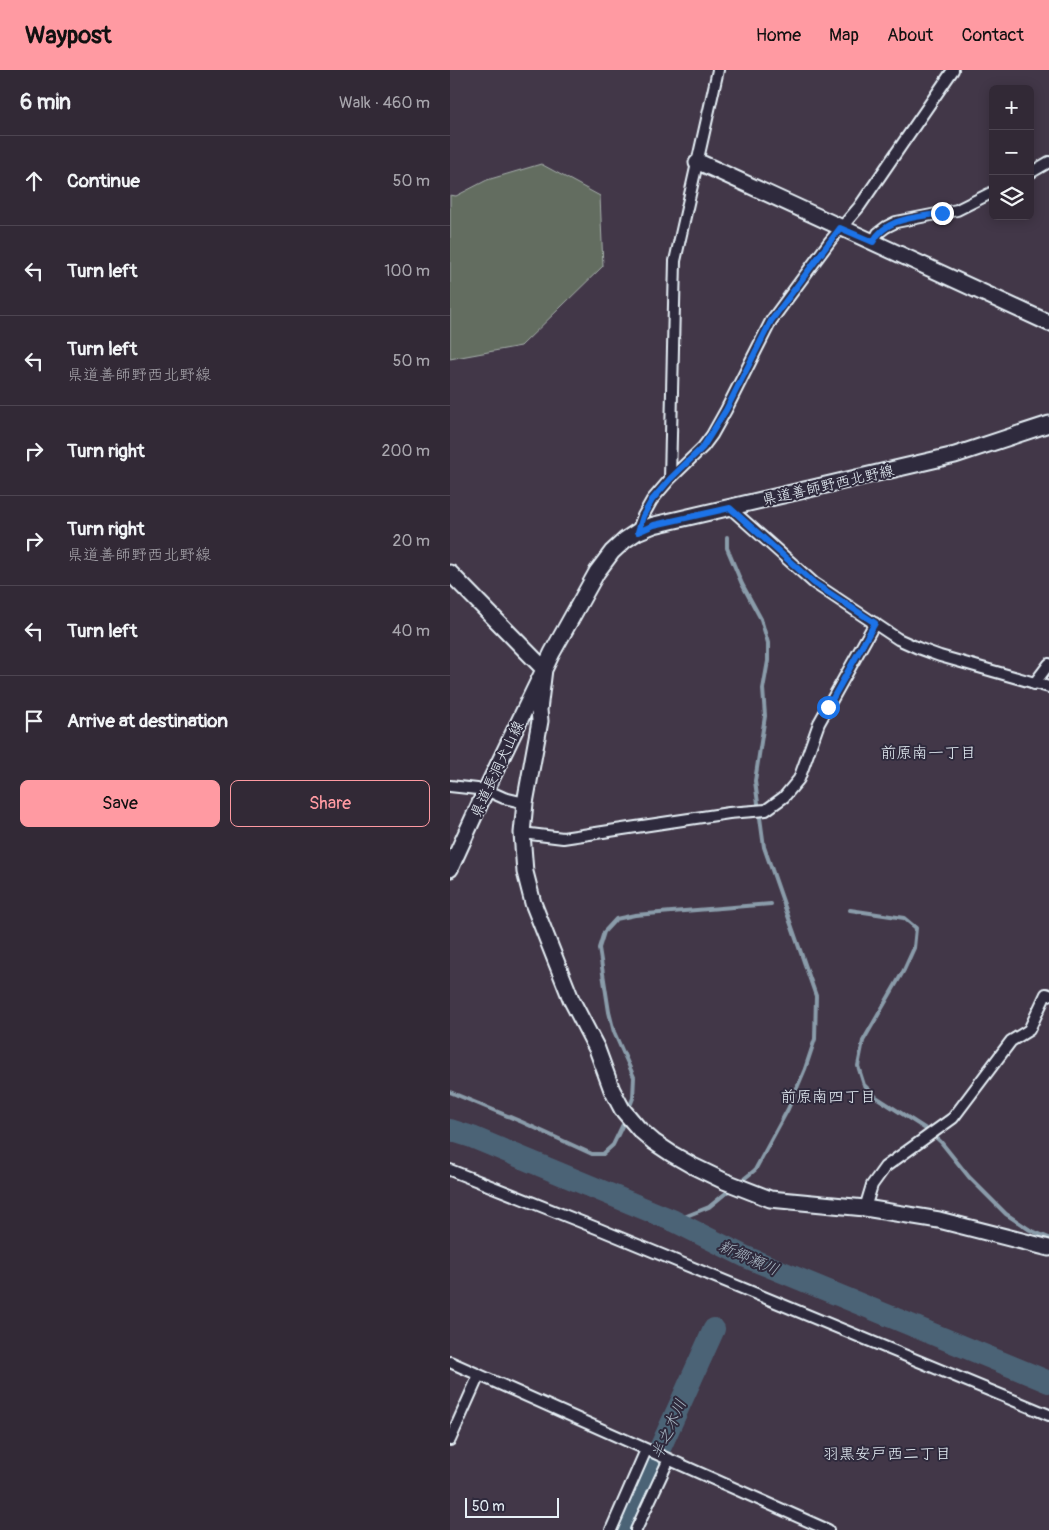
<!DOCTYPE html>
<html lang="en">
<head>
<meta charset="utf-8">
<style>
  body { margin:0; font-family:Pangolin,"Klee One",sans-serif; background:#3d3542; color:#f1f3f6 }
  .controls { position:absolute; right:15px; top:15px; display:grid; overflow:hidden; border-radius:8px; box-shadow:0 2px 12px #0003 }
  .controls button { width:45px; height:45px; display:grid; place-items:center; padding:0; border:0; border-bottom:1px solid #4d4551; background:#322936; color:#f1f3f6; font:25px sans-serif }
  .scale { position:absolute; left:15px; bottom:12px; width:94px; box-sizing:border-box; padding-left:5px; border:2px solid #e8f1f8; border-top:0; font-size:14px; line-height:18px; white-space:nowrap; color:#e8f1f8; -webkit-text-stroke:4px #2f2a3d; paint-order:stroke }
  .stop { position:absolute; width:15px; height:15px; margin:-11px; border:4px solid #1a73e8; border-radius:50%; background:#fff }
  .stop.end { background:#1a73e8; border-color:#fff; box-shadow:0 1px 5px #0008 }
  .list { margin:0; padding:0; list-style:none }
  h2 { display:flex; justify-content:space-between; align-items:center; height:65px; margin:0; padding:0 20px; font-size:21px }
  h2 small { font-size:16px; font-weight:400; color:#a8a6ad }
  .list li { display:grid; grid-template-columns:32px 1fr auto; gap:15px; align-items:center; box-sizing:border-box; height:90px; padding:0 20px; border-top:1px solid #4d4551 }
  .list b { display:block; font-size:19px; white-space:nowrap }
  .list p { margin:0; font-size:16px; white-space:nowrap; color:#a8a6ad }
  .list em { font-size:16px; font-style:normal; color:#a8a6ad }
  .actions { display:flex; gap:10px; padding:15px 20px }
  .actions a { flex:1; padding:11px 0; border:1px solid #ff9aa2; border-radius:8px; text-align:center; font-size:18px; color:#ff9aa2 }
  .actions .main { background:#ff9aa2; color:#111 }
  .icon { flex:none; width:28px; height:28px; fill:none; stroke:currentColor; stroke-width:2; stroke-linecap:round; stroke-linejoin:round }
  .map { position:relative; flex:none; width:599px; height:1460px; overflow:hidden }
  header { display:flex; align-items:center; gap:30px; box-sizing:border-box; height:70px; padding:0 25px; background:#ff9aa2; color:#111 }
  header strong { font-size:24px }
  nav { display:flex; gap:28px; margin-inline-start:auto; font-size:18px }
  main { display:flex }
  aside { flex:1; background:#322936 }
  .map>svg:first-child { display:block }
</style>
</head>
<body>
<header>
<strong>Waypost</strong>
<nav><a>Home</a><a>Map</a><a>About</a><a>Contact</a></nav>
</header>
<main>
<aside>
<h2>6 min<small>Walk · 460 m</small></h2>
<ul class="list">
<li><svg class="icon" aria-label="ahead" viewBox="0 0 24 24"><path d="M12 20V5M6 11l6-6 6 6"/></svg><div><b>Continue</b></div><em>50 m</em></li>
<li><svg class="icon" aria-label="left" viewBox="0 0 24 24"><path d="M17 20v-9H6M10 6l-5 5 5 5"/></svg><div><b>Turn left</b></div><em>100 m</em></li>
<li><svg class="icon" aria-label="left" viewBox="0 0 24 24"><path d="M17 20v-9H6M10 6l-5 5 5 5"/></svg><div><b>Turn left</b><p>県道善師野西北野線</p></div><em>50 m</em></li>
<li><svg class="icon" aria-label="right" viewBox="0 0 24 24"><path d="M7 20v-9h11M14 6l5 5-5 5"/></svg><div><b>Turn right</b></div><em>200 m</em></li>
<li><svg class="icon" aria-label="right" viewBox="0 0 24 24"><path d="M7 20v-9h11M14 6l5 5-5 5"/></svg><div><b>Turn right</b><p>県道善師野西北野線</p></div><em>20 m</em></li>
<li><svg class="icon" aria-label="left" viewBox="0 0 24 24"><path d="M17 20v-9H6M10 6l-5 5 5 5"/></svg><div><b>Turn left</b></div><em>40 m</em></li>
<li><svg class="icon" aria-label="arrive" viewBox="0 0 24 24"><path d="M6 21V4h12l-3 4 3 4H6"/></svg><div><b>Arrive at destination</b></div></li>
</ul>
<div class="actions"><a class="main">Save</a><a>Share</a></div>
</aside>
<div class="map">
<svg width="599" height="1460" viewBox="0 0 599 1460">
  <rect width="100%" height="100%" fill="#423748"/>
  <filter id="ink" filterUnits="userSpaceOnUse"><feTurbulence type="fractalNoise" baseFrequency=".02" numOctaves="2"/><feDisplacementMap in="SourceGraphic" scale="10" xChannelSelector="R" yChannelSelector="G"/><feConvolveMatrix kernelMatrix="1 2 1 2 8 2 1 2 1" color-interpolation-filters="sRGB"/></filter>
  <g filter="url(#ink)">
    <path fill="#646d61" stroke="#a6afac" d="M91,94L150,126L153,196L71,276L0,289V125L6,126L37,110Z"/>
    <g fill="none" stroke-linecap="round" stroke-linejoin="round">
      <path stroke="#8a9caa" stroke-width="4" d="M277,467V478L292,514L311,549L318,573V591L313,619L315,646L305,711L314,777L366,926L365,969L355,999L338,1039L305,1100L290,1112
        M400,840L454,848L466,858L464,878L454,900L413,971L408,996L414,1015L426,1027L479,1061L491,1072L519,1107L556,1144L580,1160L599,1168
        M0,1022L72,1052L142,1084H153L163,1075L175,1050
        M178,1041L183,1028L184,1007L164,962L159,942L149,878L154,862L166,849L185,845L321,834
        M224,1151L259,1137L282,1118"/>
      <path stroke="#4c6376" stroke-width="22" d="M0,1060L22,1067L224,1151L296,1187L599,1312
        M173,1460L264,1259"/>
      <g stroke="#e8f1f8" stroke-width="14">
        <path id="street" d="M580,103L599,92
          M423,173L428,163L436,157L446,152L507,140L543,122
          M220,409L225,191L268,0
          M280,438L364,513L448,569L468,578L490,586L599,617
          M187,462L193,446L202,430L220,409L253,377L262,365L276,340L321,251L380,171L409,137L503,0
          M584,614L599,594
          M0,716L36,720L54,728L75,733
          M72,763L113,768L279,743L316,740L334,727L349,709L369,653L425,553
          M0,1100L149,1159L599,1345
          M415,1138L422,1115L435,1097L503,1048L561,971L579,960L596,924L599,925
          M0,1292L378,1460
          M0,1370L29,1305
          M161,1460L196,1380
          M186,1460L219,1389"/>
      </g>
      <g stroke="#e8f1f8" stroke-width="19">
        <path id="secondary" d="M247,93L253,94L599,253
          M0,503L94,599
          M94,599L89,640L90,651L75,733L72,763L75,802L83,833L121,929L147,979L162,1020L172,1039L189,1059L204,1072L222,1084L243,1096L274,1111L320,1129L415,1138L489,1150L599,1178
          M0,799L36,720L102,583L147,502L162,482L175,470L187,462L204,455L505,385L599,354"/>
      </g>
      <use href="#street" stroke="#2f2a3d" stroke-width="10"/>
      <use href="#secondary" stroke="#2f2a3d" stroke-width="15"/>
    </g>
  </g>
  <g fill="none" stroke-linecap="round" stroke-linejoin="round" filter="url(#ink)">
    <path stroke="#1a73e8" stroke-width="6" d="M378,637L425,553L364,513L280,438L204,455L188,462L193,446L202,430L220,409L253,377L276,340L321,251L390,158L423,172C436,147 466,148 492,143"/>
  </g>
  <g text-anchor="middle" stroke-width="4" stroke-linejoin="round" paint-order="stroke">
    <g font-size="15" fill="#e8f1f8" stroke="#2f2a3d">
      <text transform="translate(378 415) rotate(-13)" y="5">県道善師野西北野線</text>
      <text transform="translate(47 699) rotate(-65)" y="5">県道長洞犬山線</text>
    </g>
    <g font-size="16" fill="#e8f1f8" stroke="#2f2a3d">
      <text x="478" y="688">前原南一丁目</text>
      <text x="378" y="1032">前原南四丁目</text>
      <text x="437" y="1389">羽黒安戸西二丁目</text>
    </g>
    <g font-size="16" font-style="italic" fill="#aab8c4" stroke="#2f2a3d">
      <text transform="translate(299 1187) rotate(24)" y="6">新郷瀬川</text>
      <text transform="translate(218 1359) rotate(-66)" y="6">半之木川</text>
    </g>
  </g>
</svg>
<div class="controls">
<button>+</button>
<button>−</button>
<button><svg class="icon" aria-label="layers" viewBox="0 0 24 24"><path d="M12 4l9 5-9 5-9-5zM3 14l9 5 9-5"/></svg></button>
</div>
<div class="scale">50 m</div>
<div class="stop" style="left:378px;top:637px"></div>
<div class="stop end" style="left:492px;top:143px"></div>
</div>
</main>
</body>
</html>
